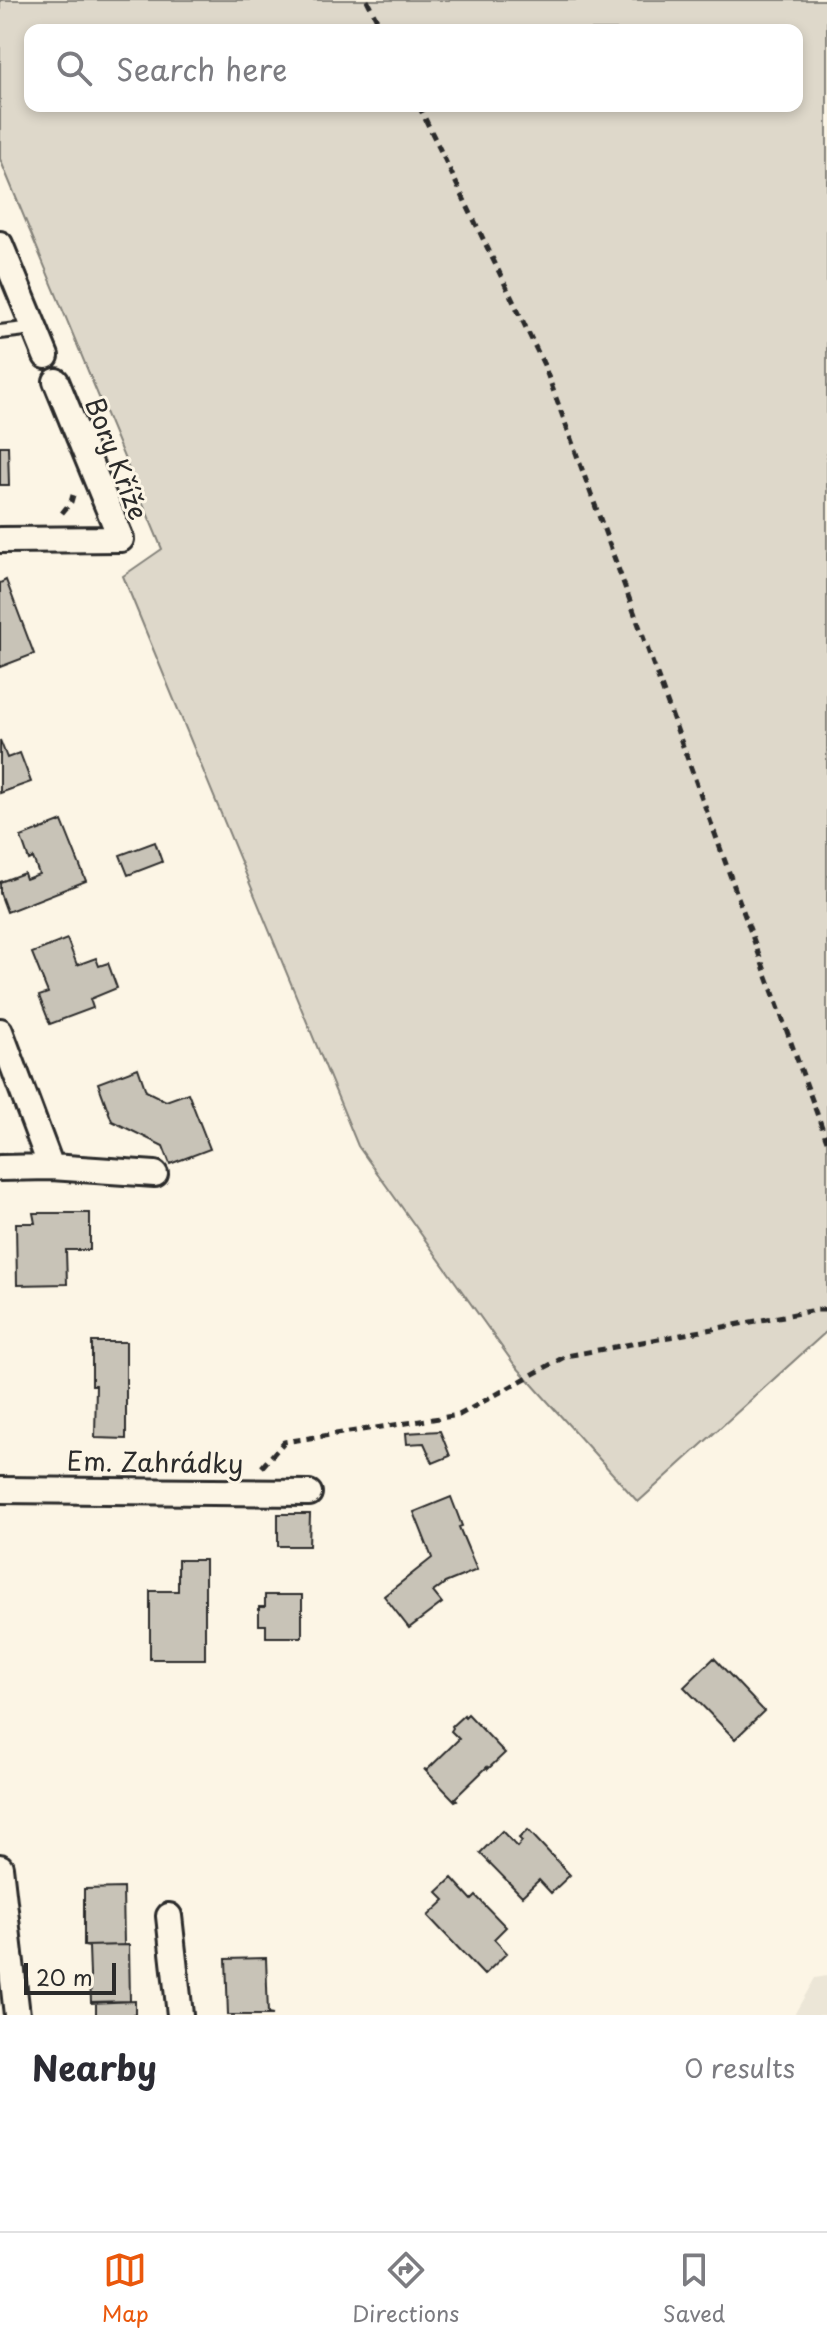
<!DOCTYPE html>
<html lang="en">
<head>
<meta charset="utf-8">
<style>
  body { margin:0; font-family:"Playpen Sans",sans-serif; background:#f2f2f3; color:#2b2b33 }
  .scale { position:absolute; left:24px; bottom:20px; width:92px; box-sizing:border-box; padding-left:8px; border:4px solid #2b2b2b; border-top:0; font-size:22px; line-height:28px; white-space:nowrap; color:#2b2b2b; -webkit-text-stroke:6px #fcf5e5; paint-order:stroke }
  .list { margin:0; padding:0; list-style:none }
  h2 { display:flex; justify-content:space-between; align-items:center; height:104px; margin:0; padding:0 32px; font-size:34px }
  h2 small { font-size:26px; font-weight:400; color:#7c7c81 }
  .icon { flex:none; width:44px; height:44px; fill:none; stroke:currentColor; stroke-width:2; stroke-linecap:round; stroke-linejoin:round }
  .map { position:relative; flex:none; width:827px; height:2015px; overflow:hidden }
  .search { position:absolute; background:#fff; box-shadow:0 4px 12px #0003; left:24px; right:24px; top:24px; height:88px; display:flex; align-items:center; gap:20px; box-sizing:border-box; padding:0 28px; border-radius:16px; color:#7c7c81; font-size:30px }
  .sheet { height:216px; background:#fff }
  nav { display:flex; justify-content:space-around; align-items:center; box-sizing:border-box; height:112px; border-top:2px solid #e1e1e2; background:#fff; font-size:22px; color:#7c7c81 }
  nav a { display:grid; justify-items:center; gap:4px }
  nav .on { color:#ea580c }
  .map>svg:first-child { display:block }
</style>
</head>
<body>
<div class="map">
<svg width="827" height="2015" viewBox="0 0 827 2015">
  <rect width="100%" height="100%" fill="#fcf5e5"/>
  <filter id="ink" filterUnits="userSpaceOnUse"><feTurbulence type="fractalNoise" baseFrequency=".0125" numOctaves="2"/><feDisplacementMap in="SourceGraphic" scale="16" xChannelSelector="R" yChannelSelector="G"/><feConvolveMatrix kernelMatrix="1 2 1 2 8 2 1 2 1" color-interpolation-filters="sRGB"/></filter>
  <g filter="url(#ink)">
    <path fill="#ece6d7" d="M827,1976V2015H794L815,1978Z"/>
    <path fill="#ded8ca" stroke="#84827a" stroke-width="2" fill-rule="evenodd" d="M0,0H827V1331L638,1502L514,1364L358,1146L123,576L162,549L0,159ZM30,30H797V106H30Z"/>
    <path fill="#c8c3b7" stroke="#2b2b2b" stroke-width="2" d="M0,446H8L9,485H0Z
      M6,580L34,654L0,667V583Z
      M0,740L7,758L20,753L31,782L0,793Z
      M62,821L86,881L7,912L0,893V882L24,873L26,879L39,874L33,858L29,860L21,837Z
      M155,842L162,862L128,875L120,855Z
      M67,939L77,965L96,958L99,966L108,963L117,988L90,999L93,1008L50,1024L39,996L48,993L32,953Z
      M138,1068L146,1091L166,1101L188,1093L210,1149L170,1164L163,1146L112,1121L98,1083Z
      M33,1213H90V1250H66L67,1284L17,1285L16,1223H35Z
      M92,1342H126V1439L95,1438L96,1385H92Z
      M440,1431L450,1456L433,1463L424,1443L407,1444L406,1433Z
      M451,1497L462,1526L459,1527L477,1570L445,1583L433,1592L442,1603L409,1628L384,1596L432,1558L414,1512Z
      M278,1514H310L309,1546H278Z
      M178,1560H205V1659H150V1591H178Z
      M265,1595H302V1637H266V1625H259V1607H265Z
      M714,1658L764,1711L735,1739L684,1687Z
      M468,1714L505,1753L488,1769L487,1767L455,1798L457,1800L455,1801L424,1769L427,1770L459,1739L451,1731L453,1728L452,1726L464,1715L465,1717Z
      M528,1830L570,1875L551,1893L539,1880L522,1896L480,1853L502,1831L517,1847L522,1841L519,1838Z
      M452,1878L472,1900L476,1896L506,1927L494,1939L507,1953L484,1975L428,1916L445,1900L437,1892Z
      M123,1888L124,1945L84,1946V1889Z
      M129,1945L130,2001L91,2002L89,1947L84,1946Z
      M266,1958L268,2014L273,2015H228L226,1959Z
      M135,2001V2015H96V2003H91Z"/>
    <g fill="none" stroke-linecap="round" stroke-linejoin="round">
      <g stroke="#2b2b2b" stroke-width="18">
        <path id="lane" d="M0,332L34,328"/>
      </g>
      <g stroke="#2b2b2b" stroke-width="30">
        <path id="street" d="M0,244L46,356
          M0,540L121,539L56,381
          M0,1031L51,1167
          M0,1168L51,1167L155,1174
          M0,1490L309,1493
          M0,1867L17,2015
          M169,1916L180,2015"/>
      </g>
      <path stroke="#2b2b2b" stroke-width="5" stroke-dasharray="8 6" stroke-linecap="butt" d="M367,0L382,30
        M419,106L544,365L827,1141
        M62,513L71,502L73,495
        M262,1467L284,1442L459,1415L566,1356L816,1310H827"/>
      <use href="#lane" stroke="#fcf5e5" stroke-width="12"/>
      <use href="#street" stroke="#fcf5e5" stroke-width="24"/>
    </g>
  </g>
  <g text-anchor="middle" stroke-width="6" stroke-linejoin="round" paint-order="stroke">
    <g font-size="26" fill="#2b2b2b" stroke="#fcf5e5">
      <text transform="translate(116 459) rotate(69)" y="9">Bory Kříže</text>
      <text transform="translate(155 1463) rotate(1)" y="9">Em. Zahrádky</text>
    </g>
  </g>
</svg>
<div class="scale">20 m</div>
<div class="search"><svg class="icon" aria-label="search" viewBox="0 0 24 24"><circle cx="10" cy="10" r="6"/><path d="M15 15l6 6"/></svg>Search here</div>
</div>
<section class="sheet">
<h2>Nearby<small>0 results</small></h2>
<ul class="list">
</ul>
</section>
<nav>
<a class="on"><svg class="icon" aria-label="map" viewBox="0 0 24 24"><path d="M3 6l6-2 6 2 6-2v14l-6 2-6-2-6 2zM9 4v14M15 6v14"/></svg>Map</a>
<a><svg class="icon" aria-label="directions" viewBox="0 0 24 24"><path d="M12 3l9 9-9 9-9-9zM9 14v-3h6M13 9l2 2-2 2"/></svg>Directions</a>
<a><svg class="icon" aria-label="saved" viewBox="0 0 24 24"><path d="M7 4h10v16l-5-4-5 4z"/></svg>Saved</a>
</nav>
</body>
</html>
